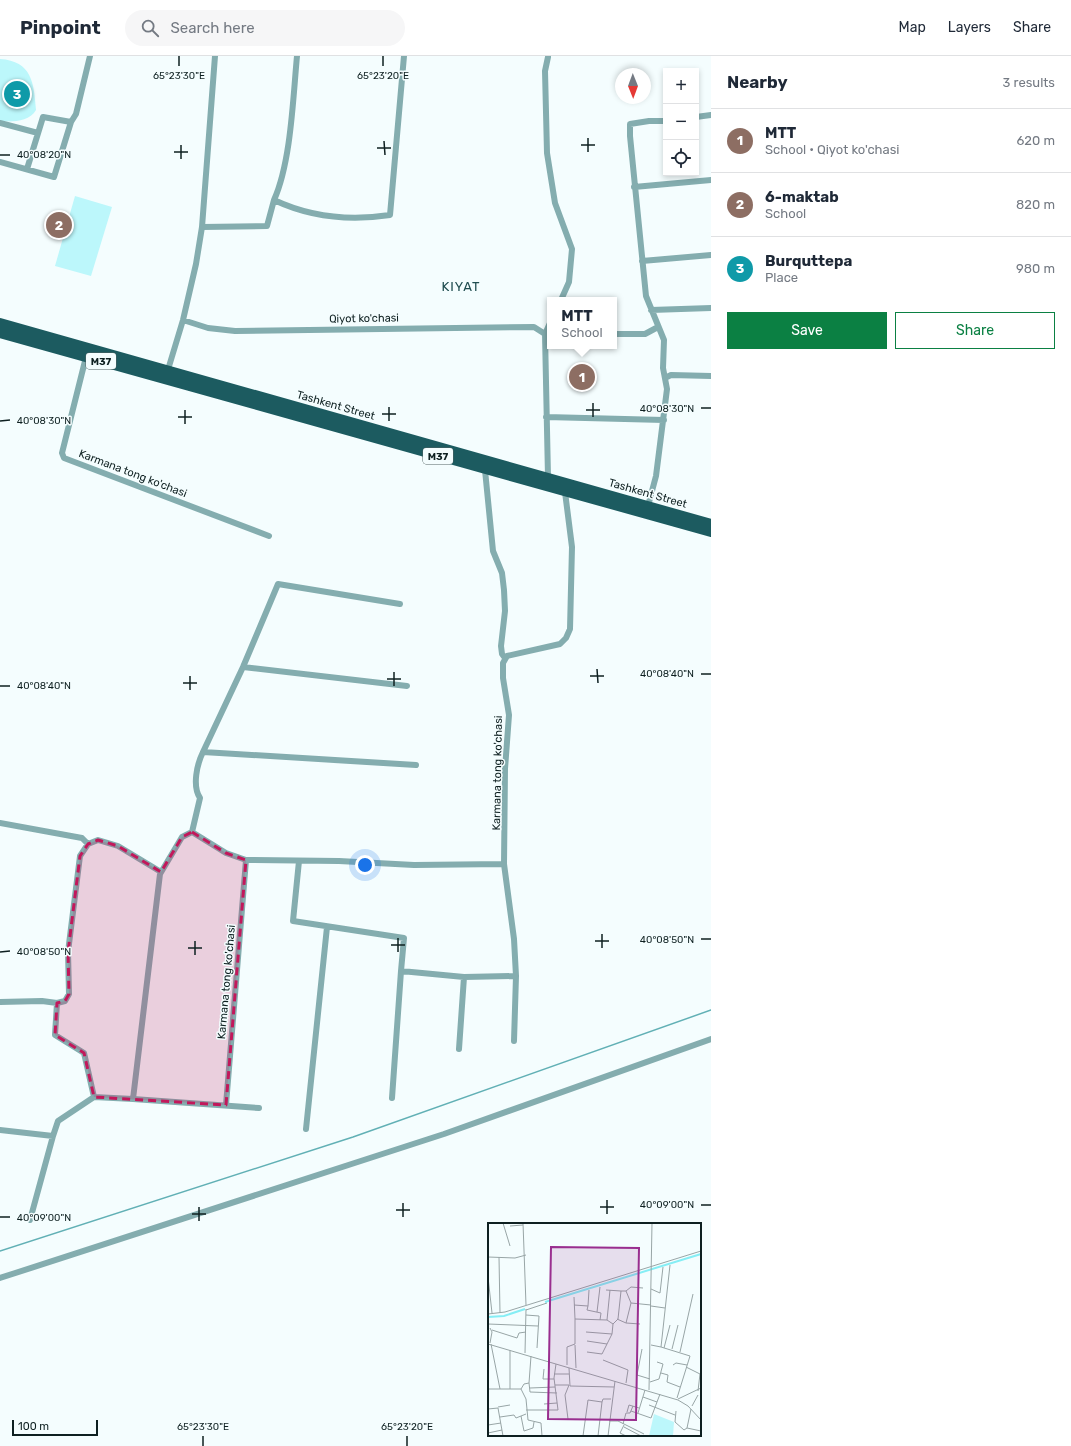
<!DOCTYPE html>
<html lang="en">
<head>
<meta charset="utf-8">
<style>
  body { margin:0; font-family:Rubik,sans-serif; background:#f6f6f7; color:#1f2937 }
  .controls { position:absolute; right:12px; top:12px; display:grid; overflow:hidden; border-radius:0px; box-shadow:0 2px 6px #0003 }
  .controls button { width:36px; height:36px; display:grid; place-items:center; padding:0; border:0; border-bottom:1px solid #e0e1e3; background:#fff; color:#1f2937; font:20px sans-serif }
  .compass { position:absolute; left:615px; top:12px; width:36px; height:36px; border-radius:50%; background:#fff; box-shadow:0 2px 6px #0003; rotate:179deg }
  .scale { position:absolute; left:12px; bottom:10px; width:86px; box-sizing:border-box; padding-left:4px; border:2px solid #0e2021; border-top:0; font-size:11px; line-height:14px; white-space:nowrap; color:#0e2021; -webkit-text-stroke:3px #f4fdfe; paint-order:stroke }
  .you { position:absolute; left:365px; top:809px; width:14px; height:14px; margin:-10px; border:3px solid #fff; border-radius:50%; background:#1a73e8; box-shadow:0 0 0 6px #1a73e833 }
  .badge { display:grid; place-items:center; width:26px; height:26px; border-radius:50%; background:#0b8043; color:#fff; font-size:13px; font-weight:700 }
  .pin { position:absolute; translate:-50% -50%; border:2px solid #fff; box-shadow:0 1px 4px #0006 }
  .popup { position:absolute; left:547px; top:241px; width:70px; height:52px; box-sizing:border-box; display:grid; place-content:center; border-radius:0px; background:#fff; filter:drop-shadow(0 1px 3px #0005); font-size:13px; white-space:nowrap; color:#747a83 }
  .popup b { font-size:15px; color:#1f2937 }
  .popup::after { content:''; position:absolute; left:50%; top:100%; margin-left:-8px; border:8px solid transparent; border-top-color:#fff }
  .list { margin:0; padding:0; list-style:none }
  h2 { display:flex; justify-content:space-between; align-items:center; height:52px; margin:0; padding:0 16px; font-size:17px }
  h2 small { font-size:13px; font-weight:400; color:#747a83 }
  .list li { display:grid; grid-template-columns:26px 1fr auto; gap:12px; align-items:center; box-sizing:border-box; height:64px; padding:0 16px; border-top:1px solid #e0e1e3 }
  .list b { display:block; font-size:15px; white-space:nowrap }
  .list p { margin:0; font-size:13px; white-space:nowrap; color:#747a83 }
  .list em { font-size:13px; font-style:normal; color:#747a83 }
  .actions { display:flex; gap:8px; padding:12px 16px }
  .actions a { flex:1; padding:9px 0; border:1px solid #0b8043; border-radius:0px; text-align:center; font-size:14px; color:#0b8043 }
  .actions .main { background:#0b8043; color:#fff }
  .icon { flex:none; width:22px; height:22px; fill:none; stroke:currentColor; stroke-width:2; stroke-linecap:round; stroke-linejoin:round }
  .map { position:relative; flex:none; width:711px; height:1390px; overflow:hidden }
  header { display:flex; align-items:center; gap:24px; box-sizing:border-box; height:56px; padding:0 20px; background:#fff; border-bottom:1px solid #e0e1e3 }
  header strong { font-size:19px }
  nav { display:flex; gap:22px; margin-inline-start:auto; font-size:14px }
  .search { width:280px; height:36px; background:#f6f6f7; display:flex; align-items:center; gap:10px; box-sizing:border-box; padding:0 14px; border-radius:22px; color:#747a83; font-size:15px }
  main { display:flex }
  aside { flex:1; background:#fff }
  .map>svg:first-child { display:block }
</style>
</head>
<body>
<header>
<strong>Pinpoint</strong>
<div class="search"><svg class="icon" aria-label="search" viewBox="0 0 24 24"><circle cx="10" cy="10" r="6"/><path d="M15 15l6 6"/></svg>Search here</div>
<nav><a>Map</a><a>Layers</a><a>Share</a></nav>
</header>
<main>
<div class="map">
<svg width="711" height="1390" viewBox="0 0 711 1390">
  <rect width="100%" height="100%" fill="#f4fdfe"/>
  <path fill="#bcf7fb" d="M0,3C32,5 34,27 36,54C29,66 12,66 0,65Z
    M75,140L112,151L91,220L55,210Z"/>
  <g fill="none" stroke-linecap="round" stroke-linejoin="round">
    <path stroke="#61b0b5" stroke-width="1.5" d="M0,1195L353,1081L711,954"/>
    <path stroke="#84adaf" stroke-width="6" d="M548,1L545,15L547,97L555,147L572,193L569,226L561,244
      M696,61L711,59
      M0,67L38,77
      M0,106L54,121L71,66
      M27,113L43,61L71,66L76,58L90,0
      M634,131L711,124
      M274,144C291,106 293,42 297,0
      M202,171L267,170L274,144C310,161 350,165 390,159L404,0
      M642,205L711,199
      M651,254L711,252
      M183,264L208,272L235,275L534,271L545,278L548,421
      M550,267L545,278H550
      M614,278H645L658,271
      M86,301L62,397L64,402L269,480
      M167,317L183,264L196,208L202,171L215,0
      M665,322L671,319L711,320
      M546,361L664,364
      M485,414L493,495L502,517L504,534L505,555L501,590L502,598L505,602
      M648,450L656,420L667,333L663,312L664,284L646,240L630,80V68L649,65H666
      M243,611L407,630
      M203,696L243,611L278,528L400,548
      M0,767L82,782L88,788
      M192,776L226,797L246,804L339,805L414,809L504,808L505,713L509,659L503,622V607L507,600L560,588L566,582L570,573L572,491L565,436
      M192,776L200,742C192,730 197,708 203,696L416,709
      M299,805L293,865L404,882L401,915L464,921L516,920
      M504,808L514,883L516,920L514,985
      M0,946L42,945L57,947L55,979L84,997L94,1041L133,1043L160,818L182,781L192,776
      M57,947L65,945L69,938L68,896L80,800L88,788L98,784L118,790L161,816
      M459,993L464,921
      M392,1042L401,915
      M133,1043L259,1052
      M226,1049L246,804
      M306,1073L327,871
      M0,1074L53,1080L58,1065L94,1041
      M30,1164L53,1080
      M0,1222L444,1078L711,983"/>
    <path stroke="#1c5b60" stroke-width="10" d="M0,267L711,468
      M0,277L711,476"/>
  </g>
  <path fill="#c2185b" fill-opacity="0.2" stroke="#c2185b" stroke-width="3" stroke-dasharray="8 5" stroke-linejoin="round" d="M192,776L226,797L246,804L226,1049L94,1041L84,997L55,979L57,947L65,945L69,938L68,896L80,800L88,788L98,784L118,790L161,816L182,781Z"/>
  <path fill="none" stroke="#0e2021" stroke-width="1.5" d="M179,0V10M383,0V10M588,82V96M384,85L385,99M181,89V103M581,89H595M377,92H391M174,96H188M0,99H10M593,347V361M389,351V365M701,352H711M185,354V368M586,354H600M382,358H396M178,361H192M0,365L10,364M597,613L598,627M394,616V630M701,618H711M190,620V634M590,620H604M387,623H401M183,627H197M0,630H10M602,878V892M398,882V896M701,883H711M195,885V899M595,885H609M391,889H405M188,892H202M0,896L10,895M607,1144V1158M403,1147V1161M701,1149H711M199,1151V1165M600,1151H614M396,1154H410M192,1158H206M0,1161H10M203,1380V1390M407,1380V1390"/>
  <g text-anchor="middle" stroke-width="3" stroke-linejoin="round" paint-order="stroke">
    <g fill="#f4fdfe" stroke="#536263" stroke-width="1">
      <rect x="86" y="297" width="30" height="16" rx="3"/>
      <rect x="423" y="392" width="30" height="16" rx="3"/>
    </g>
    <g font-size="10" font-weight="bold" fill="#0e2021">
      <text x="101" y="309">M37</text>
      <text x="438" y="404">M37</text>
    </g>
    <g font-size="11" fill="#0e2021" stroke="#f4fdfe">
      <text transform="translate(364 262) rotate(-1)" y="4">Qiyot ko'chasi</text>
      <text transform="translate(336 349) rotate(16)" y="4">Tashkent Street</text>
      <text transform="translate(133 417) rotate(21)" y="4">Karmana tong ko'chasi</text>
      <text transform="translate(648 437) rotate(16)" y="4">Tashkent Street</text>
      <text transform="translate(497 717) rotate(-89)" y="4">Karmana tong ko'chasi</text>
      <text transform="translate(226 926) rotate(-85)" y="4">Karmana tong ko'chasi</text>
    </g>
    <g font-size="13" letter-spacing="1" fill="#204d50" stroke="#f4fdfe">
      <text x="461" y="235">KIYAT</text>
    </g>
  </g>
  <g transform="translate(488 1167)">
    <rect width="213" height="213" fill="#f4fdfe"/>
    <path d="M166,191L186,199L185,213H161Z" fill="#bcf7fb"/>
    <path fill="none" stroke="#85eef5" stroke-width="2" d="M57,79L213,31M0,94L16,93L37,86"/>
    <path fill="none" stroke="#98a5a6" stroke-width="1" d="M15,0L22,23M35,0L38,82M22,3L35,2M0,34L27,35L38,32M11,34L12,90M0,54L4,90M163,66L172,70L175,44M118,67L133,68M138,68L143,64L155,65M86,74L87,96M86,82L100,83L99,87L113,90L112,97M100,83L101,67M163,83L177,85M38,87L59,80M109,89L112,64M0,91L17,89L213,28M38,92L51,93L49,125M129,96L138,100L143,80M119,97L122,67M138,100L152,101M0,101L50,103M4,107L29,115L31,110L38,109M98,109L124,111L125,101L130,96L133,68H138L143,80L163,82M99,118L119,121M2,120L4,109L2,105M0,121L190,177L200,183L213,197M3,121L12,166M87,122L88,145M163,122L173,124L182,42M173,124L202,133L189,175M176,125L182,102M154,126L149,152L162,156M184,126L190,102M99,129L114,131L124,111M192,129L205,71M37,130L38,86M115,137L140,147L138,160M79,142V124L87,121V96L119,97L125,101M185,142L188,140L199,142M198,144L212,151L210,168M81,145L82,163L126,164M56,146L55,156H66M173,150L180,152L179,159L192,164M66,151H81M162,159L171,156L175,141L169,139M41,160L42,169L69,170M67,162H81L77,172L80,196M42,165L67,164M0,166H33L36,161L41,160L43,133M22,166V127M33,166L38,176L40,197L53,200L54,213M161,167L164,0M155,174L169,179M190,176L213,165M56,181L69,180M161,182L187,192M204,183L210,172M10,184L22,182M0,186L10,185L15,213M203,186L199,205L213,208M38,187H70L66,155L68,141M143,188L163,195L172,171M188,188L187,199L196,207L199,205M139,189L141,182L151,185M150,190L157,167M33,193L36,208L45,205L46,199M12,194L26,192L28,195L38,191M121,198H130L156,211M135,201L138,190H142L145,183M0,202L13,200M136,202L132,210L138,213M136,204L153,213M0,210L14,207M34,213H51M95,213L100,177L114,179L115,176H123M110,213L114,179M120,213L127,158"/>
    <path fill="#992e8f" fill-opacity="0.15" stroke="#992e8f" stroke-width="2" d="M63,24L151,25L148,197L60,196Z"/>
    <rect width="213" height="213" fill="none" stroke="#0e2021" stroke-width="2"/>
  </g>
  <g font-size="10" text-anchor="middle" fill="#0e2021" stroke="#f4fdfe" stroke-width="3" stroke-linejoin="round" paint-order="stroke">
    <text x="179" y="23">65°23'30"E</text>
    <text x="383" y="23">65°23'20"E</text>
    <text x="44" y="102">40°08'20"N</text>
    <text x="667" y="356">40°08'30"N</text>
    <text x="44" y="368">40°08'30"N</text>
    <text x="667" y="621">40°08'40"N</text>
    <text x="44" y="633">40°08'40"N</text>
    <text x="667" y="887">40°08'50"N</text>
    <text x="44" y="899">40°08'50"N</text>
    <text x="667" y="1152">40°09'00"N</text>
    <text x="44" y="1165">40°09'00"N</text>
    <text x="203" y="1374">65°23'30"E</text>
    <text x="407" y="1374">65°23'20"E</text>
  </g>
</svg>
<div class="controls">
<button>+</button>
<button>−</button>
<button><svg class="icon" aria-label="locate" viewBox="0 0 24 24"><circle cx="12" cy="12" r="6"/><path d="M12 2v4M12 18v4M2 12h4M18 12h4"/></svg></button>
</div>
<svg class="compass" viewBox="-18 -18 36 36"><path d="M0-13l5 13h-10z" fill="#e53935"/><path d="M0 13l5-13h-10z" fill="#747a83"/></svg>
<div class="scale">100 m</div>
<div class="you"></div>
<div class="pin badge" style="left:582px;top:321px;background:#8d6e63">1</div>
<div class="popup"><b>MTT</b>School</div>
<div class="pin badge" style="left:59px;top:169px;background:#8d6e63">2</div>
<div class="pin badge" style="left:17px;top:38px;background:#0f9aa8">3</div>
</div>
<aside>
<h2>Nearby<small>3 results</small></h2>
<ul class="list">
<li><span class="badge" style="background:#8d6e63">1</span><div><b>MTT</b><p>School · Qiyot ko'chasi</p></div><em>620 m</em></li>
<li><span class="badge" style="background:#8d6e63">2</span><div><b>6-maktab</b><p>School</p></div><em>820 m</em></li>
<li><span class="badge" style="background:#0f9aa8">3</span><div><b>Burquttepa</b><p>Place</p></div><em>980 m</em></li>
</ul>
<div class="actions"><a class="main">Save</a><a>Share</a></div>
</aside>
</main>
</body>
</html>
